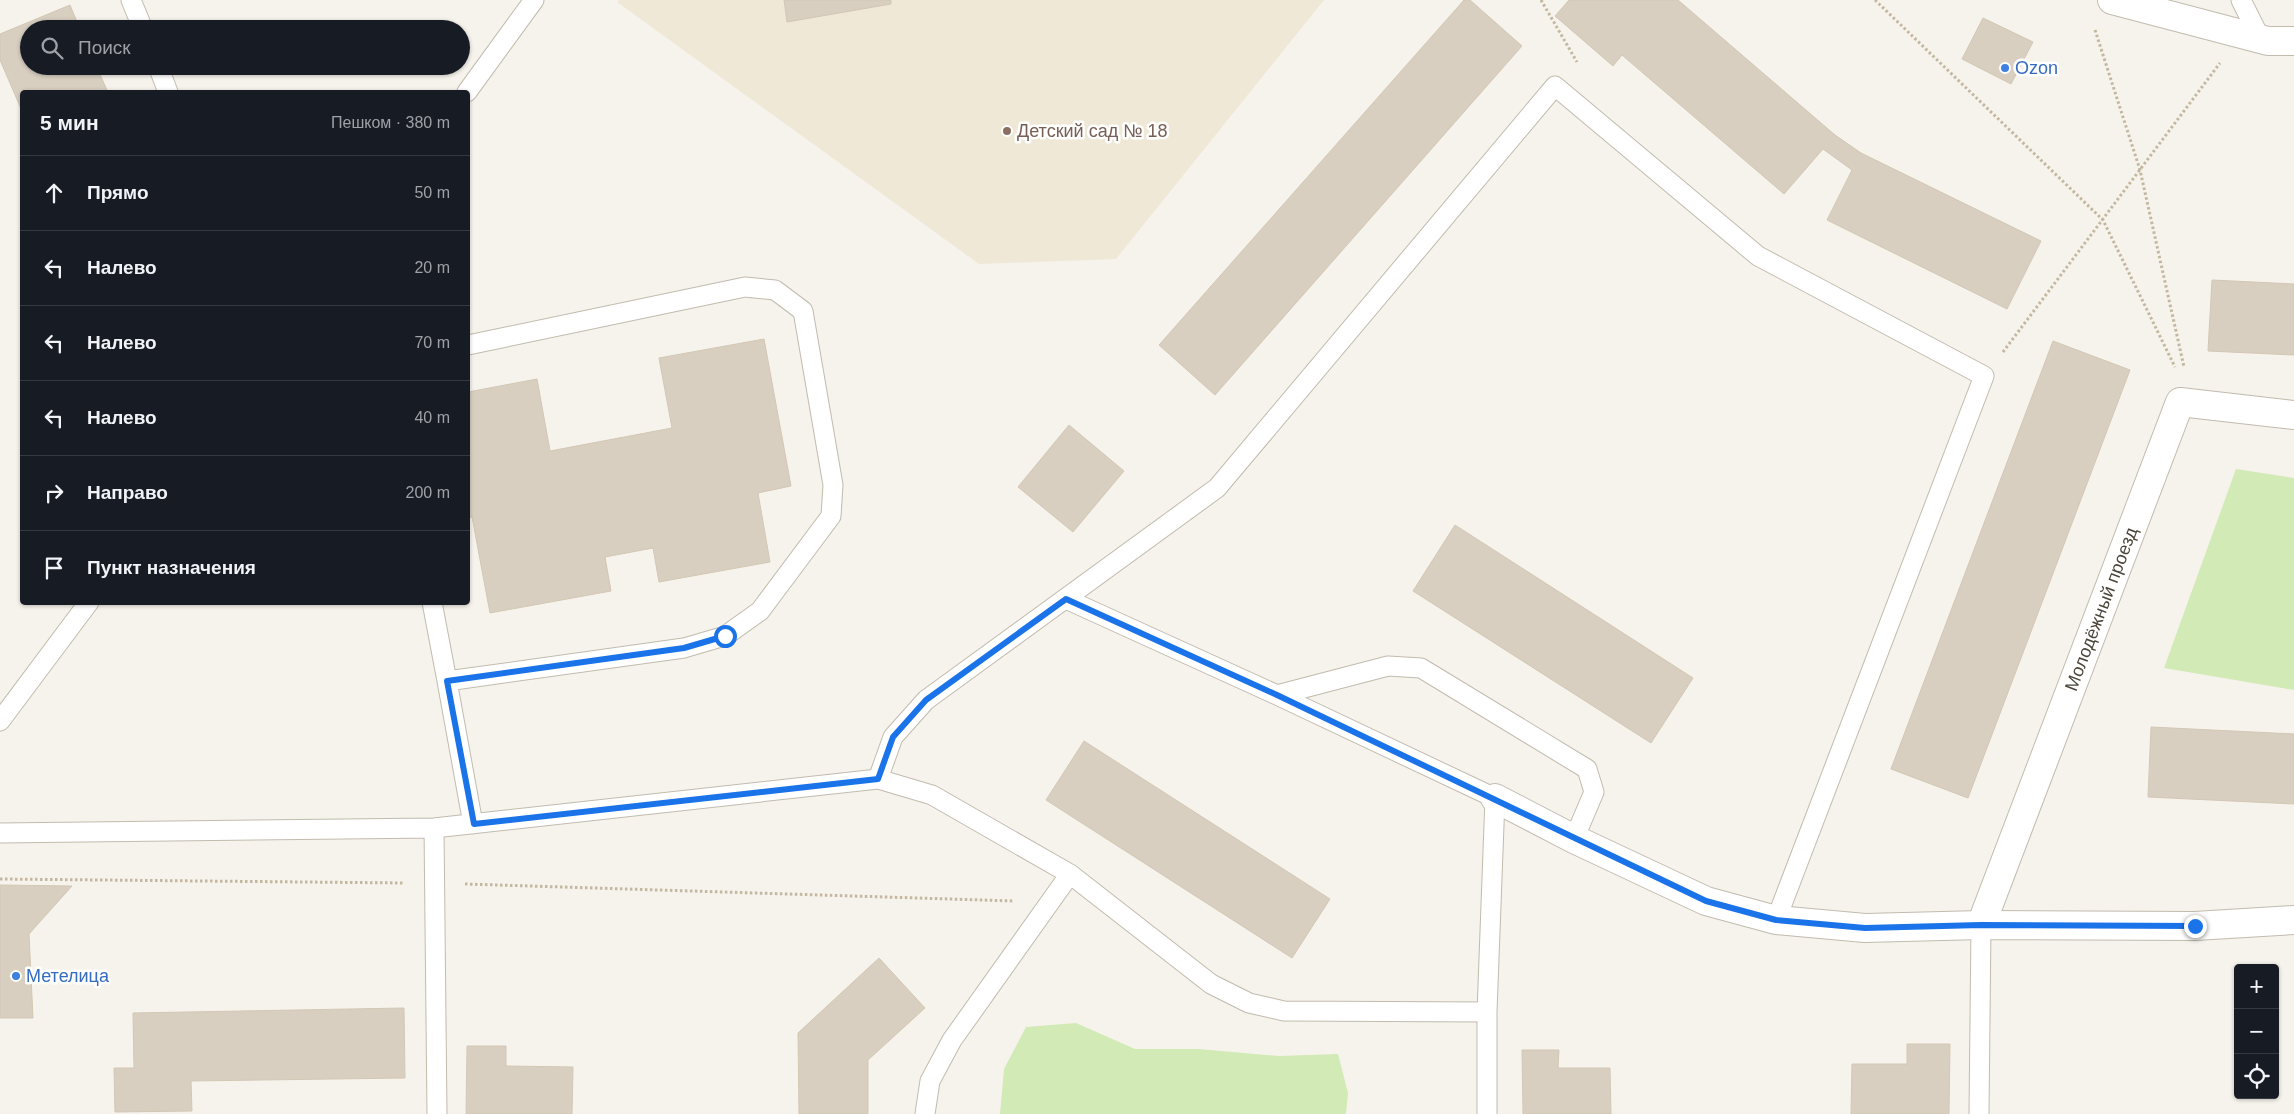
<!DOCTYPE html>
<html lang="ru">
<head>
<meta charset="utf-8">
<style>
  body { margin:0; font-family:Helvetica,sans-serif; background:#242831; color:#f1f3f6 }
  .controls { position:absolute; right:15px; bottom:15px; display:grid; overflow:hidden; border-radius:5px; box-shadow:0 1px 4px #0004 }
  .controls button { width:45px; height:45px; display:grid; place-items:center; padding:0; border:0; border-bottom:1px solid #363941; background:#171b24; color:#f1f3f6; font:25px sans-serif }
  .stop { position:absolute; width:15px; height:15px; margin:-11px; border:4px solid #1a73e8; border-radius:50%; background:#fff }
  .stop.end { background:#1a73e8; border-color:#fff; box-shadow:0 1px 5px #0008 }
  .list { margin:0; padding:0; list-style:none }
  h2 { display:flex; justify-content:space-between; align-items:center; height:65px; margin:0; padding:0 20px; font-size:21px }
  h2 small { font-size:16px; font-weight:400; color:#9ea1a6 }
  .list li { display:grid; grid-template-columns:32px 1fr auto; gap:15px; align-items:center; box-sizing:border-box; height:75px; padding:0 20px; border-top:1px solid #363941 }
  .list b { display:block; font-size:19px; white-space:nowrap }
  .list em { font-size:16px; font-style:normal; color:#9ea1a6 }
  .icon { flex:none; width:28px; height:28px; fill:none; stroke:currentColor; stroke-width:2; stroke-linecap:round; stroke-linejoin:round }
  .map { position:relative; flex:none; width:2294px; height:1114px; overflow:hidden }
  .search { position:absolute; background:#171b24; box-shadow:0 1px 4px #0004; left:20px; top:20px; width:450px; height:55px; display:flex; align-items:center; gap:12px; box-sizing:border-box; padding:0 18px; border-radius:28px; color:#9ea1a6; font-size:19px }
  .panel { position:absolute; background:#171b24; box-shadow:0 1px 4px #0004; left:20px; top:90px; width:450px; height:515px; border-radius:5px }
  .map>svg:first-child { display:block }
</style>
</head>
<body>
<div class="map">
<svg width="2294" height="1114" viewBox="0 0 2294 1114">
  <rect width="100%" height="100%" fill="#f6f3ec"/>
  <path fill="#efe8d6" d="M619,0H1324L1116,259L979,264L617,2Z"/>
  <path fill="#d2eab5" d="M2236,469L2294,478V690L2164,668Z
    M1076,1023L1135,1049H1199L1279,1056L1338,1054L1348,1093L1346,1114H1000L1004,1069L1026,1027Z"/>
  <path fill="#d8cfc1" stroke="#d3c7b4" d="M784,0H891V4L787,22Z
    M1464,0H1470L1522,46L1215,395L1159,345Z
    M1569,0H1678L1835,135L1861,153L2041,241L2007,309L1827,220L1852,170L1823,149L1784,194L1622,55L1613,66L1555,16Z
    M70,5L80,29H29V66H96L108,92H22V111L0,60V34Z
    M1983,18L2033,42L2011,84L1962,59Z
    M2212,280L2294,284V355L2208,351Z
    M764,339L791,486L758,493L770,562L659,582L653,548L605,557L611,591L490,613L472,517L468,518V392L537,379L550,451L672,428L659,358Z
    M2053,341L2130,370L1968,798L1891,769Z
    M1069,425L1124,471L1073,532L1018,487Z
    M1455,525L1693,678L1651,743L1413,591Z
    M2151,727L2294,734V804L2148,797Z
    M1084,741L1330,899L1292,958L1046,800Z
    M0,885L72,886L29,934L33,1018H0Z
    M879,958L925,1008L868,1060V1114H799L798,1033Z
    M404,1008L405,1078L191,1081L192,1111L115,1112L114,1068H134L133,1013Z
    M1907,1044H1950L1949,1114H1851L1852,1064H1907Z
    M467,1046H506V1066L573,1067L572,1114H466Z
    M1522,1050H1559L1558,1068H1610L1611,1114H1523Z"/>
  <g fill="none" stroke-linecap="round" stroke-linejoin="round">
    <g stroke="#c2bbae" stroke-width="21">
      <path id="lane" d="M131,0L143,29
        M2241,0L2260,38
        M158,66L168,92
        M467,92L534,0
        M1066,599L1277,695L1495,798L1487,1012V1114
        M432,602L447,681L684,648L725,636L760,611L831,516L833,485L803,311L775,290L745,287L468,345
        M447,681L473,824
        M1277,695L1388,666L1421,668L1587,769L1594,792L1574,839
        M0,721L89,602
        M878,779L893,737L926,700L1217,488L1555,86L1758,256L1984,376L1776,920
        M434,828L437,1114
        M0,833L434,828L878,779L932,795L1070,874L1211,984L1249,1003L1284,1011L1487,1012
        M925,1114L930,1081L952,1040L1070,874
        M1979,1114L1981,925"/>
    </g>
    <g stroke="#c2bbae" stroke-width="30">
      <g id="street">
        <path d="M2112,0L2268,41H2294"/>
        <path d="M1495,798L1574,839L1706,901L1776,920L1865,928L1981,925L2195,926L2294,920"/>
        <path id="s1" d="M1981,925L2180,402L2294,415"/>
      </g>
    </g>
    <path stroke="#c4b79f" stroke-width="3" stroke-dasharray="2.5 2.5" stroke-linecap="butt" d="M1541,0L1577,62
      M1875,0L2103,220L2175,367
      M2095,30L2140,170L2184,367
      M2003,352L2220,63
      M0,879L404,883
      M465,884L1014,901"/>
    <use href="#lane" stroke="#fff" stroke-width="19"/>
    <use href="#street" stroke="#fff" stroke-width="28"/>
  </g>
  <g fill="none" stroke-linecap="round" stroke-linejoin="round">
    <path stroke="#1a73e8" stroke-width="6" d="M725,636L684,648L447,681L474,824L878,779L893,737L926,700L1066,599L1277,695L1706,901L1776,920L1865,928L1981,925L2195,926"/>
  </g>
  <g fill="#3f7fe0" stroke="#fff" stroke-width="2">
    <circle cx="2005" cy="68" r="5"/>
    <circle cx="16" cy="976" r="5"/>
  </g>
  <circle fill="#8d6e63" stroke="#fff" stroke-width="2" cx="1007" cy="131" r="5"/>
  <g text-anchor="middle" stroke-width="5" stroke-linejoin="round" paint-order="stroke">
    <g font-size="18" fill="#366cbe" stroke="#fff" text-anchor="start">
      <text x="2015" y="74">Ozon</text>
      <text x="26" y="982">Метелица</text>
    </g>
    <g font-size="18" fill="#785e54" stroke="#fff" text-anchor="start">
      <text x="1017" y="137">Детский сад № 18</text>
    </g>
    <g font-size="18" fill="#4b4439" stroke="#fff">
      <text dy="6" stroke="none"><textPath href="#s1" startOffset="338">Молодёжный проезд</textPath></text>
    </g>
  </g>
</svg>
<div class="controls">
<button>+</button>
<button>−</button>
<button><svg class="icon" aria-label="locate" viewBox="0 0 24 24"><circle cx="12" cy="12" r="6"/><path d="M12 2v4M12 18v4M2 12h4M18 12h4"/></svg></button>
</div>
<div class="stop" style="left:725px;top:636px"></div>
<div class="stop end" style="left:2195px;top:926px"></div>
<div class="search"><svg class="icon" aria-label="search" viewBox="0 0 24 24"><circle cx="10" cy="10" r="6"/><path d="M15 15l6 6"/></svg>Поиск</div>
<section class="panel">
<h2>5 мин<small>Пешком · 380 m</small></h2>
<ul class="list">
<li><svg class="icon" aria-label="ahead" viewBox="0 0 24 24"><path d="M12 20V5M6 11l6-6 6 6"/></svg><div><b>Прямо</b></div><em>50 m</em></li>
<li><svg class="icon" aria-label="left" viewBox="0 0 24 24"><path d="M17 20v-9H6M10 6l-5 5 5 5"/></svg><div><b>Налево</b></div><em>20 m</em></li>
<li><svg class="icon" aria-label="left" viewBox="0 0 24 24"><path d="M17 20v-9H6M10 6l-5 5 5 5"/></svg><div><b>Налево</b></div><em>70 m</em></li>
<li><svg class="icon" aria-label="left" viewBox="0 0 24 24"><path d="M17 20v-9H6M10 6l-5 5 5 5"/></svg><div><b>Налево</b></div><em>40 m</em></li>
<li><svg class="icon" aria-label="right" viewBox="0 0 24 24"><path d="M7 20v-9h11M14 6l5 5-5 5"/></svg><div><b>Направо</b></div><em>200 m</em></li>
<li><svg class="icon" aria-label="arrive" viewBox="0 0 24 24"><path d="M6 21V4h12l-3 4 3 4H6"/></svg><div><b>Пункт назначения</b></div></li>
</ul>
</section>
</div>
</body>
</html>
